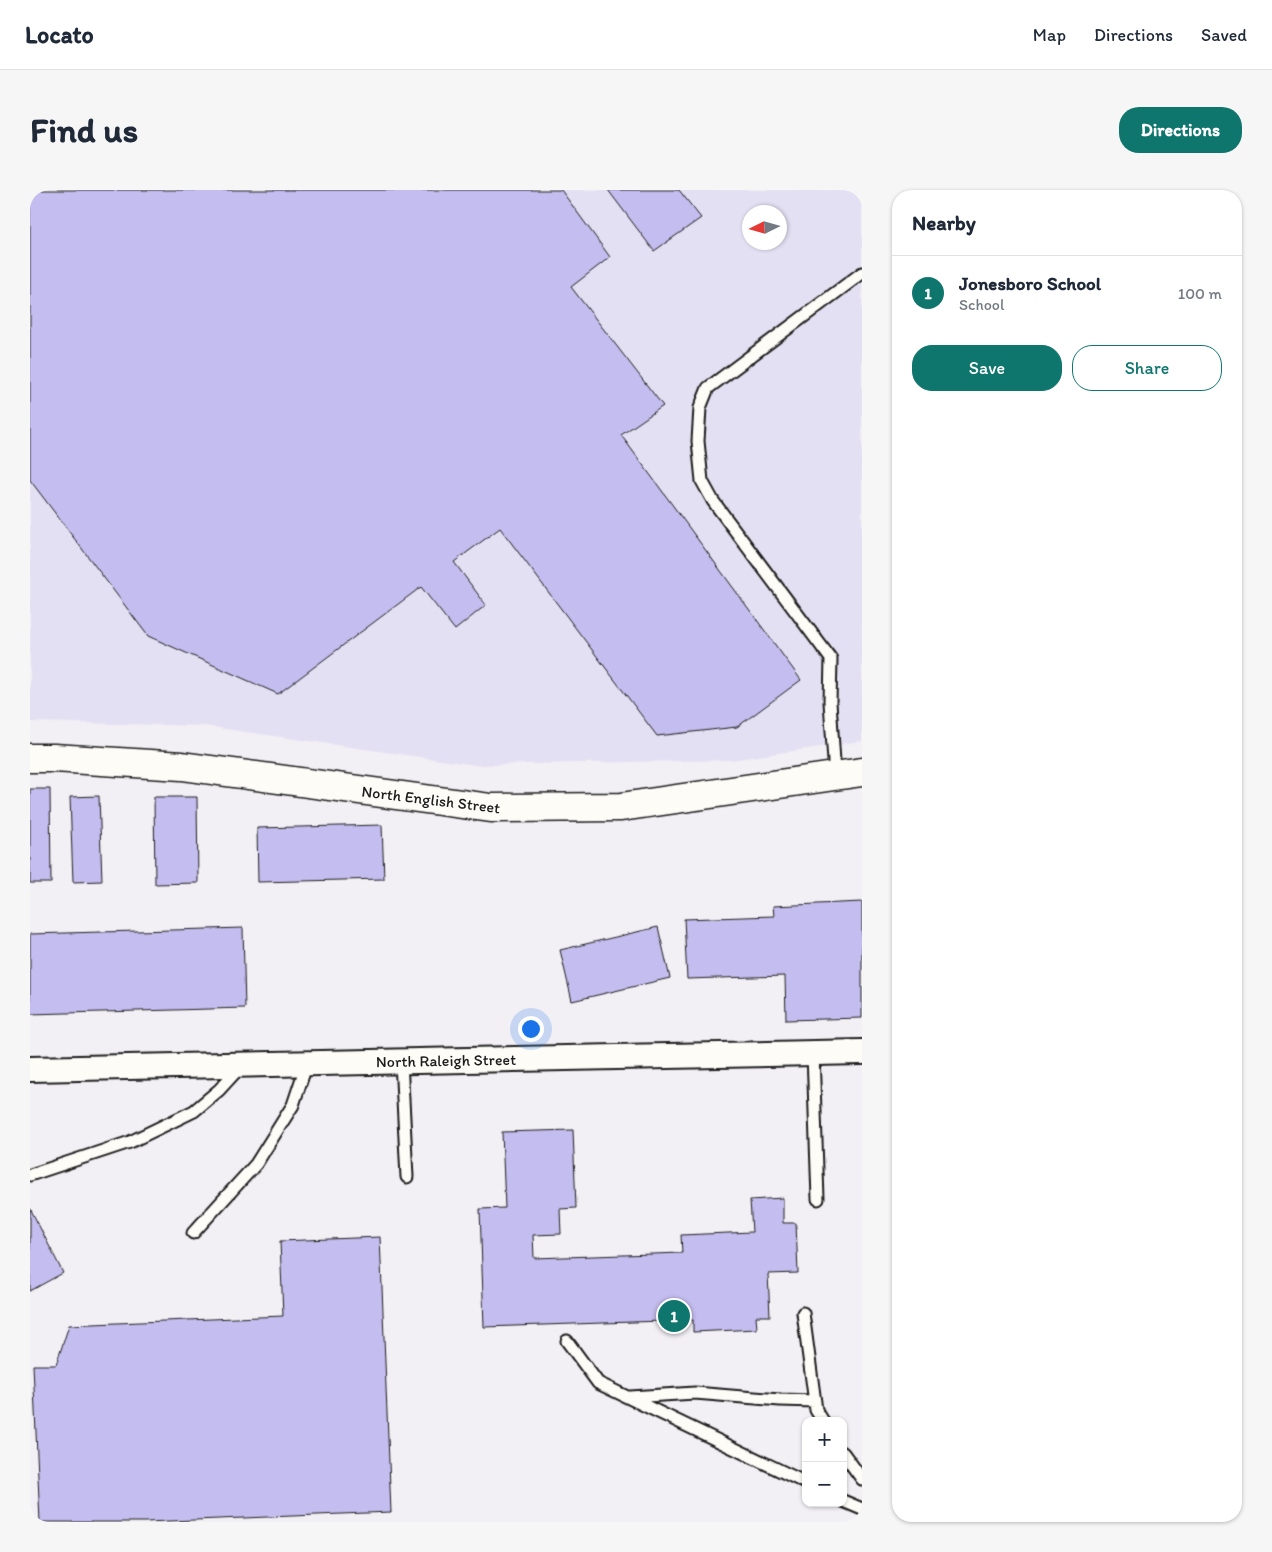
<!DOCTYPE html>
<html lang="en">
<head>
<meta charset="utf-8">
<style>
  body { margin:0; font-family:Itim,sans-serif; background:#f6f6f7; color:#1f2937 }
  .controls { position:absolute; right:15px; bottom:15px; display:grid; overflow:hidden; border-radius:10px; box-shadow:0 1px 4px #0004 }
  .controls button { width:45px; height:45px; display:grid; place-items:center; padding:0; border:0; border-bottom:1px solid #e0e1e3; background:#fff; color:#1f2937; font:25px sans-serif }
  .compass { position:absolute; left:712px; top:15px; width:45px; height:45px; border-radius:50%; background:#fff; box-shadow:0 1px 4px #0004; rotate:265deg }
  .you { position:absolute; left:500px; top:838px; width:18px; height:18px; margin:-12px; border:4px solid #fff; border-radius:50%; background:#1a73e8; box-shadow:0 0 0 8px #1a73e833 }
  .badge { display:grid; place-items:center; width:32px; height:32px; border-radius:50%; background:#0f766e; color:#fff; font-size:16px; font-weight:700 }
  .pin { position:absolute; translate:-50% -50%; border:2px solid #fff; box-shadow:0 1px 5px #0006 }
  .list { margin:0; padding:0; list-style:none }
  h2 { display:flex; justify-content:space-between; align-items:center; height:65px; margin:0; padding:0 20px; font-size:21px }
  h2 small { font-size:16px; font-weight:400; color:#747a83 }
  .list li { display:grid; grid-template-columns:32px 1fr auto; gap:15px; align-items:center; box-sizing:border-box; height:75px; padding:0 20px; border-top:1px solid #e0e1e3 }
  .list b { display:block; font-size:19px; white-space:nowrap }
  .list p { margin:0; font-size:16px; white-space:nowrap; color:#747a83 }
  .list em { font-size:16px; font-style:normal; color:#747a83 }
  .actions { display:flex; gap:10px; padding:15px 20px }
  .actions a { flex:1; padding:11px 0; border:1px solid #0f766e; border-radius:20px; text-align:center; font-size:18px; color:#0f766e }
  .actions .main { background:#0f766e; color:#fff }
  .map { position:relative; flex:none; width:832px; height:1332px; overflow:hidden; border-radius:20px }
  header { display:flex; align-items:center; gap:30px; box-sizing:border-box; height:70px; padding:0 25px; background:#fff; border-bottom:1px solid #e0e1e3 }
  header strong { font-size:24px }
  nav { display:flex; gap:28px; margin-inline-start:auto; font-size:18px }
  .intro { display:flex; align-items:center; justify-content:space-between; box-sizing:border-box; height:120px; padding:0 30px }
  h1 { margin:0; font-size:35px }
  .button { padding:12px 22px; border-radius:20px; background:#0f766e; color:#fff; font-size:18px; font-weight:700 }
  main { display:flex; gap:30px; padding:0 30px }
  aside { flex:1; background:#fff; border-radius:20px; box-shadow:0 1px 4px #0004 }
  .map>svg:first-child { display:block }
</style>
</head>
<body>
<header>
<strong>Locato</strong>
<nav><a>Map</a><a>Directions</a><a>Saved</a></nav>
</header>
<div class="intro"><h1>Find us</h1><a class="button">Directions</a></div>
<main>
<div class="map">
<svg width="832" height="1332" viewBox="0 0 832 1332">
  <rect width="100%" height="100%" fill="#f2eff5"/>
  <filter id="ink" filterUnits="userSpaceOnUse"><feTurbulence type="fractalNoise" baseFrequency=".02" numOctaves="2"/><feDisplacementMap in="SourceGraphic" scale="10" xChannelSelector="R" yChannelSelector="G"/><feConvolveMatrix kernelMatrix="1 2 1 2 8 2 1 2 1" color-interpolation-filters="sRGB"/></filter>
  <g filter="url(#ink)">
    <path fill="#e4e0f3" fill-rule="evenodd" d="M0,0H832V551L701,570L446,575L175,536L0,532ZM720,22H750V52H720Z"/>
    <path fill="#c4bdef" stroke="#1c1c1c" d="M0,0H531L580,67L541,97L633,216L591,245L771,490L707,537L627,546L470,338L424,372L456,415L425,440L391,397L248,504L118,446L0,290Z
      M578,0H649L671,28L624,61Z
      M0,599H20L21,693H0Z
      M69,606L72,691L43,692L40,607Z
      M124,607H167L168,693L125,694Z
      M352,635L354,689L228,692L227,638Z
      M832,712V828L756,830L755,786L657,789L654,729L744,726L743,716Z
      M628,737L640,788L542,811L530,760Z
      M213,738L215,818L0,824V744Z
      M543,940L546,1018L530,1019L531,1044L503,1045L504,1068L652,1063L651,1045L722,1042L720,1010L753,1008V1033H766L768,1083L738,1084L740,1126H726L727,1139L663,1142V1130L454,1137L450,1019L475,1018L472,942Z
      M0,1018L33,1083L0,1101Z
      M350,1047L361,1322L115,1332H10L3,1175H26L39,1135L253,1126L250,1051Z"/>
    <g fill="none" stroke-linecap="round" stroke-linejoin="round">
      <g stroke="#1c1c1c" stroke-width="15">
        <path id="lane" d="M805,586L800,512L801,469L683,311L672,291L668,251L670,218L678,198L832,83
          M783,863L788,1009
          M371,871L377,987
          M0,985L100,952L164,921L189,900L211,876
          M163,1043L226,974L263,915L277,873
          M773,1123L786,1220L793,1231
          M537,1151L568,1193L776,1293
          M600,1207L665,1203L750,1210L785,1211
          M813,1263L832,1289
          M813,1311L832,1319"/>
      </g>
      <g stroke="#1c1c1c" stroke-width="28">
        <path id="street" d="M0,879L832,862"/>
      </g>
      <g stroke="#1c1c1c" stroke-width="31">
        <path id="secondary" d="M0,568H24L152,576L461,618L591,617L832,582"/>
      </g>
      <use href="#lane" stroke="#fdfcf7" stroke-width="11"/>
      <use href="#street" stroke="#fdfcf7" stroke-width="24"/>
      <use href="#secondary" stroke="#fdfcf7" stroke-width="28"/>
    </g>
  </g>
  <g text-anchor="middle" stroke-width="4.5" stroke-linejoin="round" paint-order="stroke">
    <g font-size="16" fill="#1c1c1c" stroke="#fdfcf7">
      <text transform="translate(401 609) rotate(7)" y="6">North English Street</text>
      <text transform="translate(416 870) rotate(-1)" y="6">North Raleigh Street</text>
    </g>
  </g>
</svg>
<div class="controls">
<button>+</button>
<button>−</button>
</div>
<svg class="compass" viewBox="-18 -18 36 36"><path d="M0-13l5 13h-10z" fill="#e53935"/><path d="M0 13l5-13h-10z" fill="#747a83"/></svg>
<div class="you"></div>
<div class="pin badge" style="left:644px;top:1126px">1</div>
</div>
<aside>
<h2>Nearby<small></small></h2>
<ul class="list">
<li><span class="badge">1</span><div><b>Jonesboro School</b><p>School</p></div><em>100 m</em></li>
</ul>
<div class="actions"><a class="main">Save</a><a>Share</a></div>
</aside>
</main>
</body>
</html>
